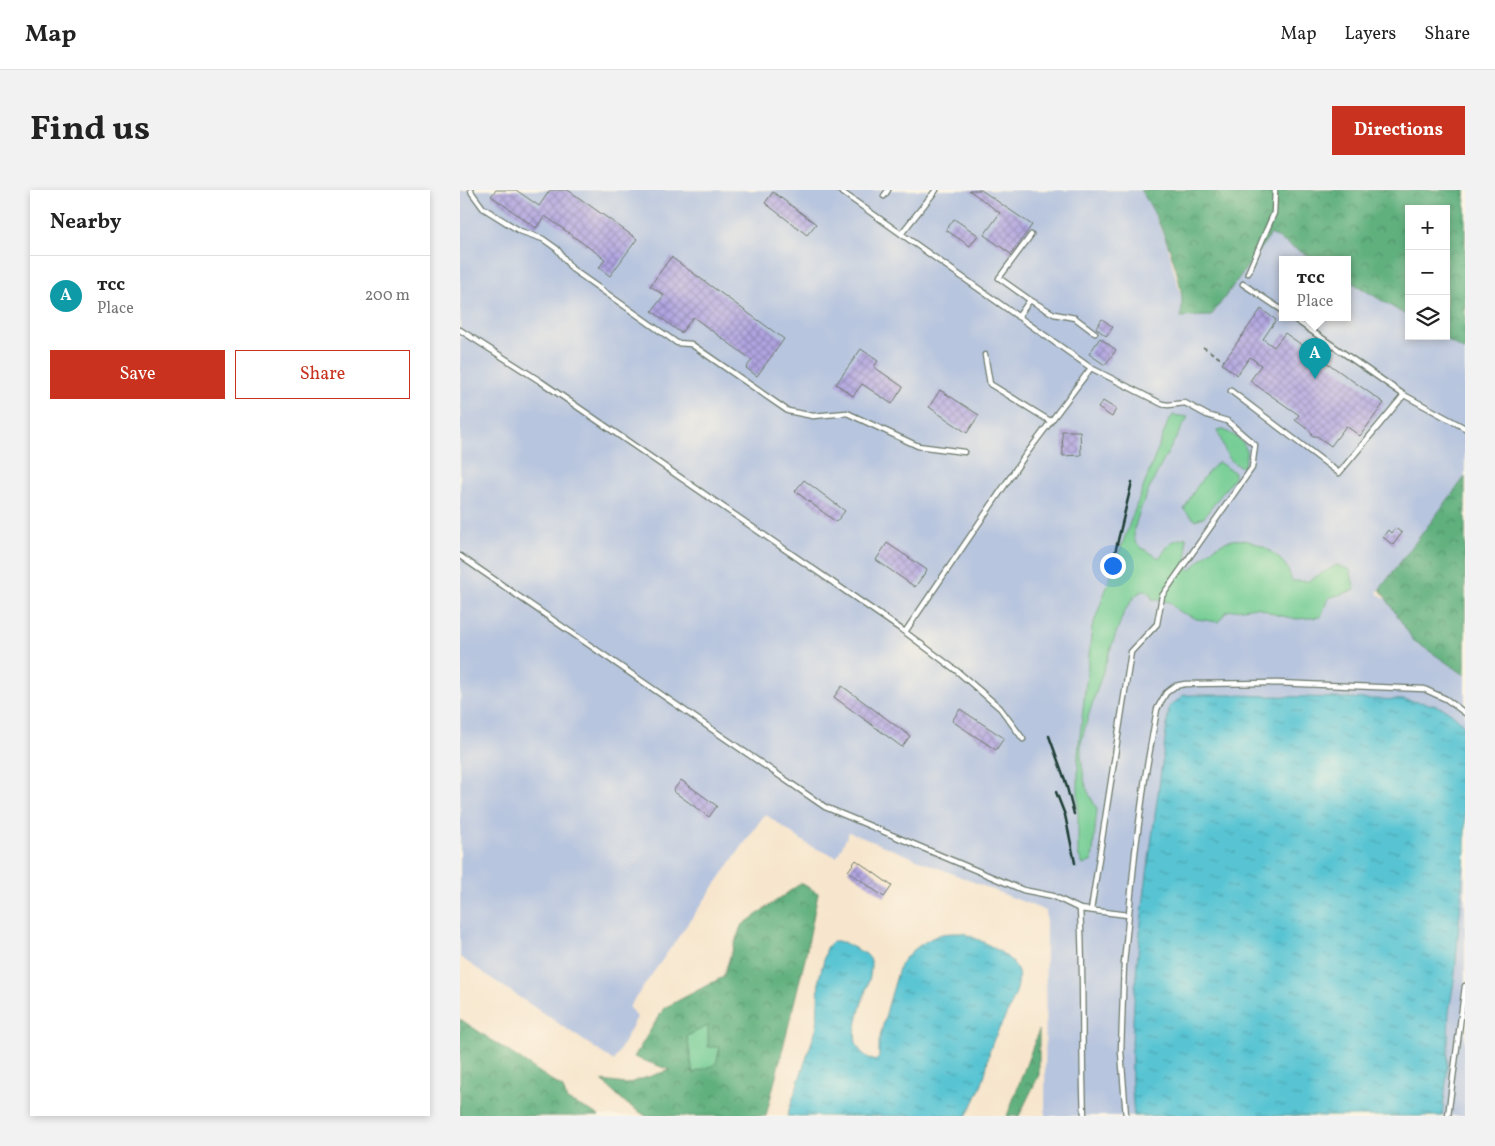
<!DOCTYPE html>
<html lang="en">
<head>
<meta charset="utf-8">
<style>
  body { margin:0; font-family:Vollkorn,serif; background:#f2f2f2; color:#222 }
  .controls { position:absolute; right:15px; top:15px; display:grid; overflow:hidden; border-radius:0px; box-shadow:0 2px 8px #0003 }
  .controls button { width:45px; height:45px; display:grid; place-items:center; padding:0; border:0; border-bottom:1px solid #e0e0e0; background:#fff; color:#222; font:25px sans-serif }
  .you { position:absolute; left:652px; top:375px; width:18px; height:18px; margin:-12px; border:4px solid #fff; border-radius:50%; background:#1a73e8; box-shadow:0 0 0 8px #1a73e833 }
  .badge { display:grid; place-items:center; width:32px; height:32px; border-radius:50%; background:#c8321e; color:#fff; font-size:16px; font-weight:700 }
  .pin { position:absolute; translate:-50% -41px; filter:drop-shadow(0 1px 2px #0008) }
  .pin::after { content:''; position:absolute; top:26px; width:18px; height:15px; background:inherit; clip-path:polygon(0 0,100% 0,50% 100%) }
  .popup { position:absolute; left:819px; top:66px; width:72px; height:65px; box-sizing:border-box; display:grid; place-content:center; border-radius:0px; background:#fff; filter:drop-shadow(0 1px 4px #0005); font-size:16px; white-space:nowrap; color:#767676 }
  .popup b { font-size:19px; color:#222 }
  .popup::after { content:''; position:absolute; left:50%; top:100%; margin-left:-10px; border:10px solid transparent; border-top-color:#fff }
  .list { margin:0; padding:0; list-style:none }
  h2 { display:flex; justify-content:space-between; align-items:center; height:65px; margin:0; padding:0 20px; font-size:21px }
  h2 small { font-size:16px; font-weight:400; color:#767676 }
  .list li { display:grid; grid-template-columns:32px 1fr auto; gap:15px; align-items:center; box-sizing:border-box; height:80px; padding:0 20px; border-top:1px solid #e0e0e0 }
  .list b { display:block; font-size:19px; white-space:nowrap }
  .list p { margin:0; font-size:16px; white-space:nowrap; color:#767676 }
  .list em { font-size:16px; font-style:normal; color:#767676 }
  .actions { display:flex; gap:10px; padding:15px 20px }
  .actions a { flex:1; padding:11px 0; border:1px solid #c8321e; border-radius:0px; text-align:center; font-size:18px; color:#c8321e }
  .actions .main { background:#c8321e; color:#fff }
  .icon { flex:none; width:28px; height:28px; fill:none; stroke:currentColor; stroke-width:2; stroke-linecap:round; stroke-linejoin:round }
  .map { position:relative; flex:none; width:1005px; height:926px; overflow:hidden; border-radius:0px }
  header { display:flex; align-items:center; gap:30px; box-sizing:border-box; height:70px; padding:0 25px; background:#fff; border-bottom:1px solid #e0e0e0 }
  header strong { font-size:24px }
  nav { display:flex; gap:28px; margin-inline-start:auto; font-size:18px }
  .intro { display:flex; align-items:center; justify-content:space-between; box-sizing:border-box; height:120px; padding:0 30px }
  h1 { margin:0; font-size:35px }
  .button { padding:12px 22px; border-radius:0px; background:#c8321e; color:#fff; font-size:18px; font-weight:700 }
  main { display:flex; gap:30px; padding:0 30px }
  aside { flex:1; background:#fff; border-radius:0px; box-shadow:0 2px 8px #0003 }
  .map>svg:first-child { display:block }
</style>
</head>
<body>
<header>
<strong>Map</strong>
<nav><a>Map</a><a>Layers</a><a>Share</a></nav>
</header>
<div class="intro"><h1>Find us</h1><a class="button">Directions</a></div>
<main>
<aside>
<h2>Nearby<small></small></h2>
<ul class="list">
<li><span class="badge" style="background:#0f9aa8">A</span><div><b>тсс</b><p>Place</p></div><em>200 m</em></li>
</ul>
<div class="actions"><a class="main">Save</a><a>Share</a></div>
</aside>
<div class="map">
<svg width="1005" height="926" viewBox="0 0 1005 926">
  <defs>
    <pattern id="forest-crowns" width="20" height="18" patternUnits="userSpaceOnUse" patternTransform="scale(1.25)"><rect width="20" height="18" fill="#60b07e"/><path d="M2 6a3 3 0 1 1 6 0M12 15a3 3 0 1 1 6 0" fill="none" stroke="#4f9068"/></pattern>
    <pattern id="water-ripples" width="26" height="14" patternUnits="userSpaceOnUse" patternTransform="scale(1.25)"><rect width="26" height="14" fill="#59c4d3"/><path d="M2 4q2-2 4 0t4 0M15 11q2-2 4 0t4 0" fill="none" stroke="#49a0ac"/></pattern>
    <pattern id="building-cross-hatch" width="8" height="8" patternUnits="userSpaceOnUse" patternTransform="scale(1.25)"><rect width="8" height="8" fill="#b1a4e0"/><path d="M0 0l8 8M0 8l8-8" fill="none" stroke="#8f87b6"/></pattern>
  </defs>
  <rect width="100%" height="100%" fill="#fcf5e5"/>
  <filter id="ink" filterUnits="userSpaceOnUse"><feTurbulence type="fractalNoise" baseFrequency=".02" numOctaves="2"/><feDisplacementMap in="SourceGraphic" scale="10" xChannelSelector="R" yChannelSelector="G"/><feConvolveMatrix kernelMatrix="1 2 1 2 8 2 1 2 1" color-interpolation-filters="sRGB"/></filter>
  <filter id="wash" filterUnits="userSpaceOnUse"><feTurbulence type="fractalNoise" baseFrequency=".0096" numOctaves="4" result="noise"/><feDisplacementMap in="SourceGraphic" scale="20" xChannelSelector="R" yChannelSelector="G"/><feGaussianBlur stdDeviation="1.12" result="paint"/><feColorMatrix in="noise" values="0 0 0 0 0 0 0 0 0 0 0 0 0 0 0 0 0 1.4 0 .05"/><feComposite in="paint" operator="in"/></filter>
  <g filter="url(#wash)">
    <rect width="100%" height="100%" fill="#f7e6cd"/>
    <path fill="#b7c5de" d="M0,0H680L687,8L706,51L722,110L721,127L751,126L811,44L855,70H822V128H888V90L949,127V146H981L1005,161V287L917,403L1005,463V926H585L586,721L389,642L377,667L350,656L305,624L169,817L177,827L154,871L0,767Z"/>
    <path fill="#75cd94" stroke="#4a8564" d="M713,225L728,227C717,247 663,336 676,353C681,359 693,364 699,368L711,352L726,347L727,364L725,377L731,380C741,368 756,353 772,350C791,347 815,361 826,376C829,381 830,386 832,391H848L877,375L890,380L895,400L868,408L861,427L837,429L814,424L797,417L767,421L758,432L737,429L718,421L709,412L692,409L690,402L683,400L674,407L664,422L650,460L628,527L621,553V566L624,589L628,602L637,619L632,671L623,675L618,664V564L632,438L672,327L708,232Z
      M762,239C781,249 792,254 783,277C765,273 764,254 757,240Z
      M758,272L774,282V288L744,327L735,330L724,320C732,302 744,285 758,272Z
      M248,835L260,857L256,874L233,883L227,846Z"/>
    <path fill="url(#forest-crowns)" stroke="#407659" fill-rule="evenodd" d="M680,0H1005V161L981,146H986V19H949V127L888,90V70H855L811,44L751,126L721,127C721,122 722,117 722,112C722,85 697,20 680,0Z
      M1005,287V485L953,450L920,399Z
      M341,693L358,703L345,769L306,926H186L167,914L142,891L166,894L210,880L174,867L204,818L263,787L281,736ZM248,836V857H260L256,874L233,883L227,846Z
      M0,829L103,898L107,910L131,921L139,926H0Z
      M579,840V885L559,926H547Z"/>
    <path fill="url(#water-ripples)" stroke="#3c8084" d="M724,505H776L946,510C971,514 990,515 1005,538V661L995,784L989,822L987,885L982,926H674C670,888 672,850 674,812C680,713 698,615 709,517Z
      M503,743C518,749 554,765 558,782C563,802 539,835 532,854C528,863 528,874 525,884C521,898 514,913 506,926H327L357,836L359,789L367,757L372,752H383L406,764L411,770C411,776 411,781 410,786C406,803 392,836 396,852C398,861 407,868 415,871L419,867V851L428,816L440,775C448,762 468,748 482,744C489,743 496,743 503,743Z"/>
    <g id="blocks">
      <path fill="url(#building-cross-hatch)" d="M36,0H56L79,16L90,0H108L177,49L150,86L139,78L145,69L85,26L76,38L31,6Z
        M509,0H521L572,35L551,64L524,45L540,23Z
        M313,2L356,34L347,45L305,13Z
        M494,29L518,45L510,56L486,40Z
        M211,67L324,149L297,186L286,178L292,170L233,127L221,143L192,121L204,105L190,96Z
        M801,119L816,130L803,149L814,157L825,143L924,213L900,246L886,236L871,256L857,246H852L851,242L835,230L839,225L790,191L801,175L790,167L777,185L762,174Z
        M642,129L653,137L646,146L636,138Z
        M640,148L656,160L645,175L629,164Z
        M401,159L418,171L414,177L443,197L432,214L402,194L393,206L376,194Z
        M480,200L519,225L507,243L469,217Z
        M643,211L656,219L652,227L638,218Z
        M602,241H620L621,265L603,266Z
        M344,290L385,321L376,332L335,301Z
        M935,338L942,343L933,355L923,347L928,340L931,343Z
        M427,353L467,380L455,397L416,370Z
        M382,496L450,546L442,557L374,507Z
        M500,519L544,548L536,560L492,531Z
        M221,590L257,616L249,627L213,601Z
        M396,670L432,696L424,707L388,681Z"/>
    </g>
  </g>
  <g filter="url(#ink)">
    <use href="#blocks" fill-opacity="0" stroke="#6b786a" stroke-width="1"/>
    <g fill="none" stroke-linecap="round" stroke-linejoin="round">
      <g stroke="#6b786a" stroke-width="7">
        <path id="lane" d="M11,0L12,3L23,18L60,41L83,49L97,59L112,79L217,153L231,154L328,221L353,226L387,223L458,256L504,262
          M379,0L631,178L702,214L708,215L725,213L747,225L767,231L795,255L792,278L702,406L697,434L671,462L631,720
          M424,6L428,0
          M441,44L476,0
          M788,83L814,23L815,0
          M783,94L822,120
          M570,110L594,124L615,128L635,143
          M558,127L570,110L539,88L571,45
          M0,140L80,191L445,442L497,481L540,518L563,549
          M525,165L530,194L590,231
          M771,201L879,283L944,205L833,128
          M944,205L1005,238
          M0,366L365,617L563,700L593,706L620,719C624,788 621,857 624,926
          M445,442L564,267L631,178
          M620,719L668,725
          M666,926L661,862L664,773L675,663L685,588L697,519L706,503L715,496L725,494L817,493L964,499L986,509L1005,523
          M988,926L1005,796"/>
      </g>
      <path stroke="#6b786a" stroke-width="2" stroke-dasharray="4 4" stroke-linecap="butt" d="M743,157L764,171"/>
      <use href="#lane" stroke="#fff" stroke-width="4.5"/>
      <path stroke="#1f3d34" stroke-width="2.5" d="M654,367L672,292
        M589,546L605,590L614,624
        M596,602L605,625L615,673"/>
    </g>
  </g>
</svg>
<div class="controls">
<button>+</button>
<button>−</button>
<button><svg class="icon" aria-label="layers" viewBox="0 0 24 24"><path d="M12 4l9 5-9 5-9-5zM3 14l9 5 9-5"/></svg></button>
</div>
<div class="you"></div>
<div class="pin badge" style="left:855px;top:189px;background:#0f9aa8">A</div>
<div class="popup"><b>тсс</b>Place</div>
</div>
</main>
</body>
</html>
